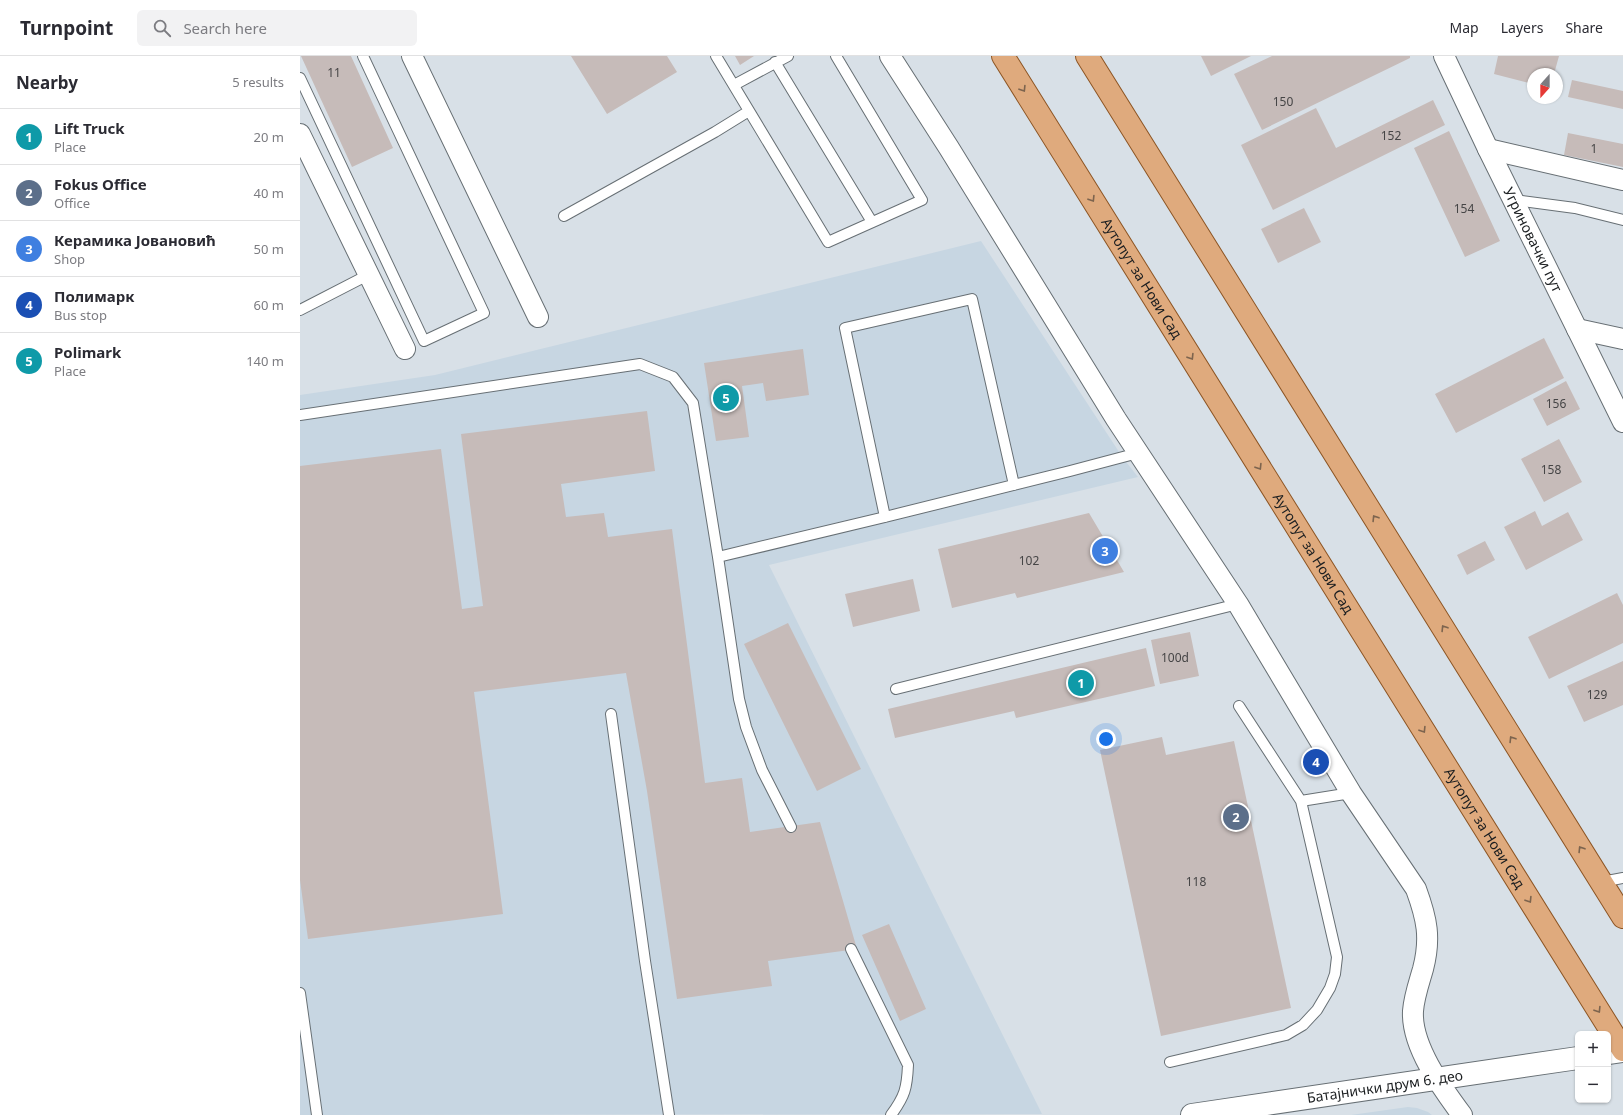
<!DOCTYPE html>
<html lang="en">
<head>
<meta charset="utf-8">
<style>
  body { margin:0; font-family:"Noto Sans",sans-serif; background:#f2f2f3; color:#2b2b33 }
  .controls { position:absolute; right:12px; bottom:12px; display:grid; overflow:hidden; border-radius:6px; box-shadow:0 1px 3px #0004 }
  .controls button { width:36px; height:36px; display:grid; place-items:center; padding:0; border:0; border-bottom:1px solid #e1e1e2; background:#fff; color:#2b2b33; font:20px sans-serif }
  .compass { position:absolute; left:1227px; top:12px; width:36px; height:36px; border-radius:50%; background:#fff; box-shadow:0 1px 3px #0004; rotate:201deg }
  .you { position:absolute; left:806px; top:683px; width:14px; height:14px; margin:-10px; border:3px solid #fff; border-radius:50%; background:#1a73e8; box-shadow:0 0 0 6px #1a73e833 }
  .badge { display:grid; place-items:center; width:26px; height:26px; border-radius:50%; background:#1a73e8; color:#fff; font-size:13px; font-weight:700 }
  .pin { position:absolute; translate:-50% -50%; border:2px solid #fff; box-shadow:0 1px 4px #0006 }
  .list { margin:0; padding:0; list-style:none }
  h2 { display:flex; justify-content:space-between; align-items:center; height:52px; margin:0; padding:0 16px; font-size:17px }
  h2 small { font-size:13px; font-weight:400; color:#7c7c81 }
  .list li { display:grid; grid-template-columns:26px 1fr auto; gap:12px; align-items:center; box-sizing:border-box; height:56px; padding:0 16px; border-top:1px solid #e1e1e2 }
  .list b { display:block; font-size:15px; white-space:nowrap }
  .list p { margin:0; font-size:13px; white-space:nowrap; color:#7c7c81 }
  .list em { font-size:13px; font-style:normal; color:#7c7c81 }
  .icon { flex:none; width:22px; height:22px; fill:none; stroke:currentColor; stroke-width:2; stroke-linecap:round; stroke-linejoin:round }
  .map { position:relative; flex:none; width:1323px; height:1059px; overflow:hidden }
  header { display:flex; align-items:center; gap:24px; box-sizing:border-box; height:56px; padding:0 20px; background:#fff; border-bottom:1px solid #e1e1e2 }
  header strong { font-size:19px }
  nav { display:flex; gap:22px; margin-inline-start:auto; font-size:14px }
  .search { width:280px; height:36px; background:#f2f2f3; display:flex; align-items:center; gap:10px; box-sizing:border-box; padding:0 14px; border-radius:6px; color:#7c7c81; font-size:15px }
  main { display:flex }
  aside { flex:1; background:#fff }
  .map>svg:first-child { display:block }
</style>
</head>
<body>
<header>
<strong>Turnpoint</strong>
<div class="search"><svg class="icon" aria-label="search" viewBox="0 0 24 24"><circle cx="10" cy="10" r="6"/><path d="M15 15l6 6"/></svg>Search here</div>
<nav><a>Map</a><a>Layers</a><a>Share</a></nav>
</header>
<main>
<aside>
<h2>Nearby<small>5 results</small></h2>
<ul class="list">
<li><span class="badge" style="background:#0f9aa8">1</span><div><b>Lift Truck</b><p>Place</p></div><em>20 m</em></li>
<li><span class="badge" style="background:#5c6f8a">2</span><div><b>Fokus Office</b><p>Office</p></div><em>40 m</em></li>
<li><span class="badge" style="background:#3f7fe0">3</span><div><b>Керамика Јовановић</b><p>Shop</p></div><em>50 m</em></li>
<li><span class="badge" style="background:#1a4fb4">4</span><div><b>Полимарк</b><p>Bus stop</p></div><em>60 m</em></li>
<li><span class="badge" style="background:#0f9aa8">5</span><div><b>Polimark</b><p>Place</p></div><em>140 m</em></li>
</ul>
</aside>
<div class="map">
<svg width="1323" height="1059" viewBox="0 0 1323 1059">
  <rect width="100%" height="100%" fill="#d8e0e7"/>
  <path fill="#c7d6e2" d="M681,185L823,402L838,421L469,509L742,1058L0,1059V339L135,319Z
    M1108,1051L1117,1052L1128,1056L1132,1059H1051Z"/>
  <path fill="#c6bbb9" d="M1,0H51L93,92L52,111Z
    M271,0H367L377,16L307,58Z
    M435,0H454L440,9Z
    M901,0H951L911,20Z
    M972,0H1110V2L962,74L934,18Z
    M1198,0H1259L1254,18H1233V28L1194,18Z
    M1272,24L1323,35V53L1268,41Z
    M1133,44L1145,69L973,154L941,89L1016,52L1036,92Z
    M1149,75L1200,185L1165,201L1114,92Z
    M1268,77L1323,88V111L1264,99Z
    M1004,152L1021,186L978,207L961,173Z
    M1244,282L1264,322L1156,377L1135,338Z
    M503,293L509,339L466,345L463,327L442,330L449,381L416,385L404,307Z
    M1266,325L1280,353L1247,370L1233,343Z
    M347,355L355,415L261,428L266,461L304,457L308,481L372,473L405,727L442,722L450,776L520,766L557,893L468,905L472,930L377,943L347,735L326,617L174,636L203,858L8,883L0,824V410L141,393L162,553L183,550L161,378Z
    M1259,383L1282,426L1244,446L1221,403Z
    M1235,455L1242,470L1268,456L1283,484L1226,514L1204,471Z
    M789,457L824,516L717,542L715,537L652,552L638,493Z
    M1185,485L1195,504L1167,519L1157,499Z
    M613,523L620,555L553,571L545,538Z
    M1317,537L1323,549V587L1249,623L1228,581Z
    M488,567L561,713L517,735L444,588Z
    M890,576L899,620L860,628L851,584Z
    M846,592L855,630L716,662L714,655L595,682L588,653Z
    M1323,605V649L1284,666L1267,630Z
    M862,681L866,699L934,685L991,952L861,980L800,694Z
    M589,868L626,953L600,965L562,879Z"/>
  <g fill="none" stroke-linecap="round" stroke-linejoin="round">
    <g stroke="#676f74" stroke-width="12">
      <path id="lane" d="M416,0L528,186L622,144L536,0
        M475,6L572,166
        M0,22L124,285L184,257L63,0
        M434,29L488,0
        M1214,144L1275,152L1323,164
        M264,160L415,76L449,55
        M0,254L68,219
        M0,359L340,308L373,321L393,347L418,501
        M585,461L545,272L672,243L714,429
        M596,633L938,548
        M311,658L345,905L369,1059
        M1001,745L1051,737
        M491,771L462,714L446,671L439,643L418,501L585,461L770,415L838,397
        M1302,826L1323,822
        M551,893L608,1009C607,1032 605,1040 591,1059
        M0,937L17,1059
        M870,1006L986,979L1003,969L1017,954L1030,932L1035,918L1037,901L1001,745L939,650"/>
    </g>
    <g stroke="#676f74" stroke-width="22">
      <g id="street">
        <path d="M112,0L238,261"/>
        <path d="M590,0L649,92L816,363L938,548L1051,737L1116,833C1127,863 1131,882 1123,913C1119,927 1114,941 1113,955C1111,990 1142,1032 1162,1059"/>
        <path id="s1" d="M1144,0L1188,93L1323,366"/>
        <path d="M0,78L105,293"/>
        <path d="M1188,93L1323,124"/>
        <path d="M1277,273L1323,283"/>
      </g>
    </g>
    <g stroke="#676f74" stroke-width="24">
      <g id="secondary">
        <path d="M1308,997L1323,995"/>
        <path id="s2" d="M892,1059L1278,1002"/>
      </g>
    </g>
    <g stroke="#8d5524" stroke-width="24">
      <g id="primary">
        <path id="s3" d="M703,0L1323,994"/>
        <path d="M787,0L1323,861"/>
      </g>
    </g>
    <use href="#lane" stroke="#fff" stroke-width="10"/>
    <use href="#street" stroke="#fff" stroke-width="20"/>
    <use href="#secondary" stroke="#fff" stroke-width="22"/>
    <use href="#primary" stroke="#dfaa7d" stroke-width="22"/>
  </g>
  <defs><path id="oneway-chevron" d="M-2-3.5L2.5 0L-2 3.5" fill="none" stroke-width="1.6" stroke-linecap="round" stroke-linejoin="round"/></defs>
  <g stroke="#7d644e">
    <use href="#oneway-chevron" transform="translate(723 33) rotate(58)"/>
    <use href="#oneway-chevron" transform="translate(792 143) rotate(58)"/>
    <use href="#oneway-chevron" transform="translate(891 301) rotate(58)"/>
    <use href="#oneway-chevron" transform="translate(959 411) rotate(58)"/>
    <use href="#oneway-chevron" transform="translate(1075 462) rotate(-122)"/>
    <use href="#oneway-chevron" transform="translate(1144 572) rotate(-122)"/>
    <use href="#oneway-chevron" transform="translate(1123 674) rotate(58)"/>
    <use href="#oneway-chevron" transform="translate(1212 683) rotate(-122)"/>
    <use href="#oneway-chevron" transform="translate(1281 793) rotate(-122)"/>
    <use href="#oneway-chevron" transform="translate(1229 844) rotate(58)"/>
    <use href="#oneway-chevron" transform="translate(1298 954) rotate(58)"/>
  </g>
  <g text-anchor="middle" stroke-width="3" stroke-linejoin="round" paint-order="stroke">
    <g font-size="12" fill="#464546">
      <text x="34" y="21">11</text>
      <text x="983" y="50">150</text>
      <text x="1091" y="84">152</text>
      <text x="1294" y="97">1</text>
      <text x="1164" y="157">154</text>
      <text x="1256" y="352">156</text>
      <text x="1251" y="418">158</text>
      <text x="729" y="509">102</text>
      <text x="875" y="606">100d</text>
      <text x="1297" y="643">129</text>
      <text x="896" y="830">118</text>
    </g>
    <g font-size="14" fill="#1b1e20" stroke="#e5edf4">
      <text dy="5" stroke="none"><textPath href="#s1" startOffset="204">Угриновачки пут</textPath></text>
      <text dy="5" stroke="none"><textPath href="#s3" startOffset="262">Аутопут за Нови Сад</textPath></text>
      <text dy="5" stroke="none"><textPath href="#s3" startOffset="586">Аутопут за Нови Сад</textPath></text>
      <text dy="5" stroke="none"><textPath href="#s3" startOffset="910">Аутопут за Нови Сад</textPath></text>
      <text dy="5" stroke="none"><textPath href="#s2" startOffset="195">Батајнички друм 6. део</textPath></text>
    </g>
  </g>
</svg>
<div class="controls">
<button>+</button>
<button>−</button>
</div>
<svg class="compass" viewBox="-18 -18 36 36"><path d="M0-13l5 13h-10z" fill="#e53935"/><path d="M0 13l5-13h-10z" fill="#7c7c81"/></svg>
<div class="you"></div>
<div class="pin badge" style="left:781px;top:627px;background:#0f9aa8">1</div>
<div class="pin badge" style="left:936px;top:761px;background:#5c6f8a">2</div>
<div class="pin badge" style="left:805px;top:495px;background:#3f7fe0">3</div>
<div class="pin badge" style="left:1016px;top:706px;background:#1a4fb4">4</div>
<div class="pin badge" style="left:426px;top:342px;background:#0f9aa8">5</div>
</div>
</main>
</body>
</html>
